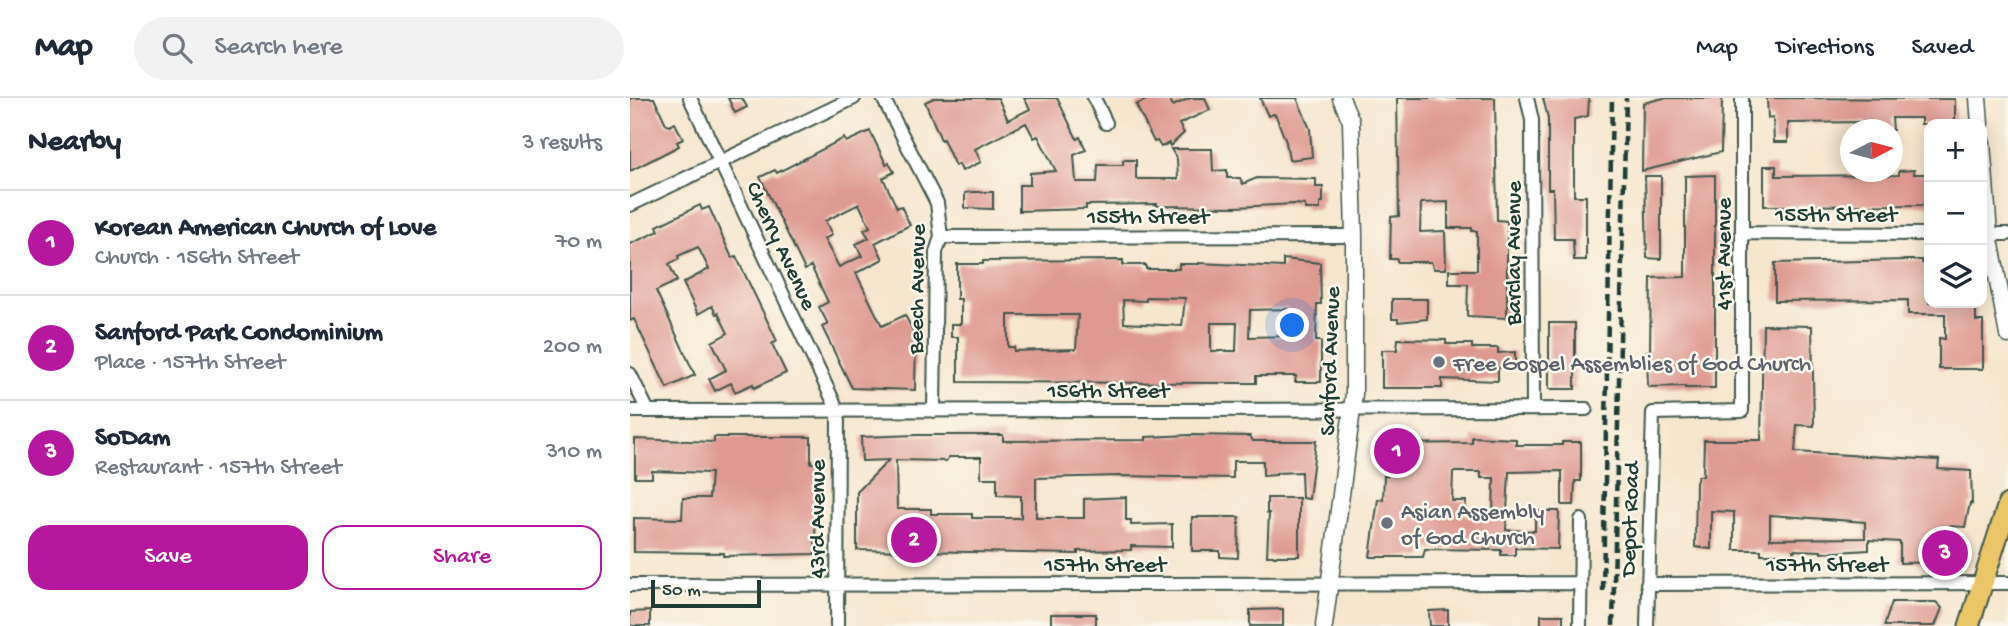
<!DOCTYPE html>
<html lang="en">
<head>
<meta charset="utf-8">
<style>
  body { margin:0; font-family:"Gochi Hand",sans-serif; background:#f2f2f3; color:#1f2937 }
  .controls { position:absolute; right:21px; top:21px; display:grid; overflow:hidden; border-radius:14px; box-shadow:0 4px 18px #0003 }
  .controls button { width:63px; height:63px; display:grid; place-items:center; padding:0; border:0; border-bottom:2px solid #e0e1e3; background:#fff; color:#1f2937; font:35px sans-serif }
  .compass { position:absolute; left:1210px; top:21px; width:63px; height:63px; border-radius:50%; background:#fff; box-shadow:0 4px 18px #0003; rotate:84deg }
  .scale { position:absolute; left:21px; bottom:18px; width:110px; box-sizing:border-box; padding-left:7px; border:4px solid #1f3d34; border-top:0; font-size:19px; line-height:24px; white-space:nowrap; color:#1f3d34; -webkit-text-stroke:5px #fbf7ec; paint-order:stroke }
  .you { position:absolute; left:663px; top:228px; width:24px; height:24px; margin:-18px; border:5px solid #fff; border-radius:50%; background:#1a73e8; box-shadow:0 0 0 10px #1a73e833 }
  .badge { display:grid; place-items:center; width:46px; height:46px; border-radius:50%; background:#b5179e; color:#fff; font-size:23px; font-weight:700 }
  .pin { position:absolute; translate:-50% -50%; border:4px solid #fff; box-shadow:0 2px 7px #0006 }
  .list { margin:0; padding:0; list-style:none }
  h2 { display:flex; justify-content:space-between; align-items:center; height:91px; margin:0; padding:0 28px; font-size:30px }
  h2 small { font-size:23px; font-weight:400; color:#747a83 }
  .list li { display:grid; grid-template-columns:46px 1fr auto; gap:21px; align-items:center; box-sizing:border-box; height:105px; padding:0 28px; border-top:2px solid #e0e1e3 }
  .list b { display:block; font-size:26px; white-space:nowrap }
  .list p { margin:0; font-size:23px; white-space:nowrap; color:#747a83 }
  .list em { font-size:23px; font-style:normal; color:#747a83 }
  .actions { display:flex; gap:14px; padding:21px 28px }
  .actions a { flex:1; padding:16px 0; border:2px solid #b5179e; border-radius:21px; text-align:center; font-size:24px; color:#b5179e }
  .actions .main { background:#b5179e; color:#fff }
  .icon { flex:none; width:38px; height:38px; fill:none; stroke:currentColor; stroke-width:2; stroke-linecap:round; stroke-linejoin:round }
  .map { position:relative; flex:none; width:1378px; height:528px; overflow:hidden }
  header { display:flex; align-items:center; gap:42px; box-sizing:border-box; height:98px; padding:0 35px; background:#fff; border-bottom:2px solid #e0e1e3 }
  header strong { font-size:33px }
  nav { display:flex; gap:38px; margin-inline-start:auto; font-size:24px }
  .search { width:490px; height:63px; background:#f2f2f3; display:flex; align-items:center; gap:18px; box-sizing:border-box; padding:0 24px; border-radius:38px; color:#747a83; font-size:26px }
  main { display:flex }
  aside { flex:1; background:#fff }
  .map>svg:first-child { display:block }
</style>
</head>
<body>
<header>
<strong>Map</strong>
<div class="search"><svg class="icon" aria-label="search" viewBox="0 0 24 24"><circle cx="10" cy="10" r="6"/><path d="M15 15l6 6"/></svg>Search here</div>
<nav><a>Map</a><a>Directions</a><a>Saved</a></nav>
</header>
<main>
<aside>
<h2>Nearby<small>3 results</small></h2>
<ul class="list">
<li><span class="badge">1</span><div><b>Korean American Church of Love</b><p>Church · 156th Street</p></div><em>70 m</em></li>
<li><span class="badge">2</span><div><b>Sanford Park Condominium</b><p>Place · 157th Street</p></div><em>200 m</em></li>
<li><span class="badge">3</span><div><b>SoDam</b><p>Restaurant · 157th Street</p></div><em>310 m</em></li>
</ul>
<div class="actions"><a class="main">Save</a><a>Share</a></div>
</aside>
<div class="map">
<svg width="1378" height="528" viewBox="0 0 1378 528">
  <rect width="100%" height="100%" fill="#fbf7ec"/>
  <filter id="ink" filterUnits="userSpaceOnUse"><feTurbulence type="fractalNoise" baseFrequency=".0143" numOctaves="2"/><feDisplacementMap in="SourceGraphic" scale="14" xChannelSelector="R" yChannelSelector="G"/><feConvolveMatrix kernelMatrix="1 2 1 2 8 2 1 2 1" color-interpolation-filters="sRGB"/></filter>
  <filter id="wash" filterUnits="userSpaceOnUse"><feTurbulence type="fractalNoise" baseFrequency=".00686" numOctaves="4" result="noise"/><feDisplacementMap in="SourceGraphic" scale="28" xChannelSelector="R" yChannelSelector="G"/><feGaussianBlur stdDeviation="1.57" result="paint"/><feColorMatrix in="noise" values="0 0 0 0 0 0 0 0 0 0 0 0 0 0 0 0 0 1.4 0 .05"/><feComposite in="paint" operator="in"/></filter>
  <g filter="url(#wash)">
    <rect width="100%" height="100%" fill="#f5e6ce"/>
    <g id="blocks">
      <path fill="#de9990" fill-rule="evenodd" d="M0,0H24L36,26L39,28L45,25L53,41L47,44L49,48L0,73Z
        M98,0H112L117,9L105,15Z
        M304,0H368L378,22L400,11L394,0H427L447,41L450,39L456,52L444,57L446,84H467L468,67H493V62H506V81H548L547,61L541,51H582L583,73L597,72V80H610L613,86L627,80L686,81V89H693V104H690V111H675V107L665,106L606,109L527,108V106L456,107V111L389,113V87H400V75L426,73L408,38L404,40L396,25L345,51L351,64L332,73L329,66L325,68L313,41L311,42L295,4Z
        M520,0H539L543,8L560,0H575L580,12L549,26L554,35L540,48L539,45L531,49L527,43L524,44L506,7Z
        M630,0H667L680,31L682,59L659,62L656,44L646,18L644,16L638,18Z
        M767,0H865L867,122L877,123V220L837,218L838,186H819V172H847V133H842V130H818V104L791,105L790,134L815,133L816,171H804L801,164H767V161H760L761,119L769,118Z
        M913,0H959L958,18L944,21V98H956V162H944L943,141H924L923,91H918V20Z
        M1034,0H1092L1091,54L1012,73L1013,5Z
        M1137,0L1325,1V26H1291V20H1262L1263,32H1241V27H1236V24L1158,25V44H1144L1143,19L1138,20Z
        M240,33L256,66L259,65L264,74L253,80L267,110L271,108L280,127L245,145L253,161L226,175L252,228L275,217L286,239L285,292L222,290L192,229L198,226L189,209L198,204L181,168L175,172L130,79L145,72L147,75L214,40L216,44ZM229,106L240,129L234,132L239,140L226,146L232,158L209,169L194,141L202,137L195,123Z
        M1134,68H1146V78L1269,77V73L1284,72V76H1299V107L1134,108Z
        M1085,77V290H1055V288L1018,289L1017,253H1020L1021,180L1055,179V78Z
        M1015,78H1031V161L1017,160Z
        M342,94H363V111L335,110V95Z
        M70,107L72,112L79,109L102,160L106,158L147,243L142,246L156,275L124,290L123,286L105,294L101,285L85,293L79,281L96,272L82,244L98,235L88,215L86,216L82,208L68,216L53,185L79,171L68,149L48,158L49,161L39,166L47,183L26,193L65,277L37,290L4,221L0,223V146L29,133L27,128Z
        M653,161L690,165L691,206H687L686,243H691V284H665L666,278H626V285H604L328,284V239H321V226H331V201H327V166H353V163L493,162V167H516V171H549V166H569V165L653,169ZM516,199L555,200L552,228L494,225L493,202L516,203ZM658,211L657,238L619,239L620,212ZM378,217H448L446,251L384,253V249H378ZM581,225H607L606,253H581Z
        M1278,162H1292V165H1299V205H1346V223H1353V271H1309V240L1315,241V216H1278V202L1145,203V165Z
        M762,201H797V221L768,224V221H762Z
        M919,225H945V291H919Z
        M1133,227L1182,228L1184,328L1167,327L1165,354L1309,362L1308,371L1341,373L1342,406L1340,405L1335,429L1319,428L1318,464L1270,465V444L1239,442V452L1191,455V453L1163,452L1164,456H1131V452H1104V414L1081,413V451L1065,449L1066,385L1068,378H1073L1074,342H1131ZM1140,417L1235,424V440L1140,441Z
        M768,241L816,242V246H842V250H868V255L885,254V269L868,270V283L812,281V290H752V252H767Z
        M287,337H373V343L516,342V339L561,337L620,338L623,343H686L679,401L672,400L671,374L646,375V377L633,378V363H603V380L490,378L406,380V420H454V401L496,399V422H501V427L542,426V449L501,448V452L448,453V456L227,452V394L259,362L232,363L231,339ZM319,359H351V380H367V397L391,398V420H342V416H301V411H267L266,362L316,363Z
        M84,339H181V365H186L185,456L93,458V455L4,454V420L52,421L53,400H79L81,375L22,373V380H5V341L84,344Z
        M842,339L886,341V347H932V344H951V383H945L944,407H932V373L879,374L876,432L905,433V413H929L928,451L885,450V457H871V452L795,451L793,459H740L748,401L753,402L754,378H758V346L842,345ZM823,374H851V380H864L863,417H835L836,403H822Z
        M637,400H669V458H637L639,415H637Z
        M562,419H609L608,460L590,459V453H562Z
        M1262,504H1306L1312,510L1305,528H1254Z
        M653,511V528H620V512Z
        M818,512V528H800L799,513Z
        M20,513V528H0V514Z
        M421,516H466V528H421Z
        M911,517H933V528H911Z"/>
    </g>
  </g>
  <g filter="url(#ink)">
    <use href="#blocks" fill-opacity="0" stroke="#3f564b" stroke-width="2"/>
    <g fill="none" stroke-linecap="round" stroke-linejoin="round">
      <g stroke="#3f564b" stroke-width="16">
        <path id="minor" d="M60,0L208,313L207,528
          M253,0L307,105L311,139L306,154L304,313
          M464,0L476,25
          M897,0L902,22L903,311
          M0,107L224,0
          M1113,135L1299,136
          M1352,136H1378
          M311,139L724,138
          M0,276L18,313
          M0,313L956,311
          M1017,486L1378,485
          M0,487L950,485
          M950,528L951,422
          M1017,528L1023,315L1112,313V0"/>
      </g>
      <g stroke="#3f564b" stroke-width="19">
        <path id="tertiary" d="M1348,0L1350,26
          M1352,45L1359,136L1378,237
          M694,528L724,296V138L721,23L711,0"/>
      </g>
      <g stroke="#3f564b" stroke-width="23">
        <path id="primary" d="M1339,528L1378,406"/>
      </g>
      <use href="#minor" stroke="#fff" stroke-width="12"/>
      <use href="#tertiary" stroke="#fff" stroke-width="16"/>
      <use href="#primary" stroke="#ebc669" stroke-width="19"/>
      <path stroke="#1f3d34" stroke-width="4.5" stroke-dasharray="10 5" stroke-linecap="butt" d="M973,493L982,0
        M983,528L996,0"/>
    </g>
  </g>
  <g fill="#6b7280" stroke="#fbf7ec" stroke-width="2.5">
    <circle cx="809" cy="264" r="7"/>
    <circle cx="757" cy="425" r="7"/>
  </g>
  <g text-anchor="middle" stroke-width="5" stroke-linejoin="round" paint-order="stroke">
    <g font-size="23" fill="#1f3d34" stroke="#fbf7ec">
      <text x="1206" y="123">155th Street</text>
      <text x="518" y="125">155th Street</text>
      <text transform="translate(153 147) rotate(65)" y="8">Cherry Avenue</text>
      <text transform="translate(882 155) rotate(-90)" y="8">Barclay Avenue</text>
      <text transform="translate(1092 156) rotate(-90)" y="8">41st Avenue</text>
      <text transform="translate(285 191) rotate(-89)" y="8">Beech Avenue</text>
      <text transform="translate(698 263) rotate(-88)" y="8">Sanford Avenue</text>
      <text x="478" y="299">156th Street</text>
      <text transform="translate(186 421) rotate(-90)" y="8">43rd Avenue</text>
      <text transform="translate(998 421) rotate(-88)" y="8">Depot Road</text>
      <text x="475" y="473">157th Street</text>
      <text x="1197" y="473">157th Street</text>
    </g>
    <g font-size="23" fill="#5b616d" stroke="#fbf7ec" text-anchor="start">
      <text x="823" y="272">Free Gospel Assemblies of God Church</text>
      <text x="771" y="420">Asian Assembly<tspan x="771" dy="26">of God Church</tspan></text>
    </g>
  </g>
</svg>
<div class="controls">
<button>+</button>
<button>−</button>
<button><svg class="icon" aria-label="layers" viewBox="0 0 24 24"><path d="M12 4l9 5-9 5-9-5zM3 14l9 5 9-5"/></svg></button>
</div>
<svg class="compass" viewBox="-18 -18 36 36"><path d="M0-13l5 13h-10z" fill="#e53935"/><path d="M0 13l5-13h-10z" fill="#747a83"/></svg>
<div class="scale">50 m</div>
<div class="you"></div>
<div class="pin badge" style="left:767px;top:353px">1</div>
<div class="pin badge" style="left:284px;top:442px">2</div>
<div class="pin badge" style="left:1315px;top:455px">3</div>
</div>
</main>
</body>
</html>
